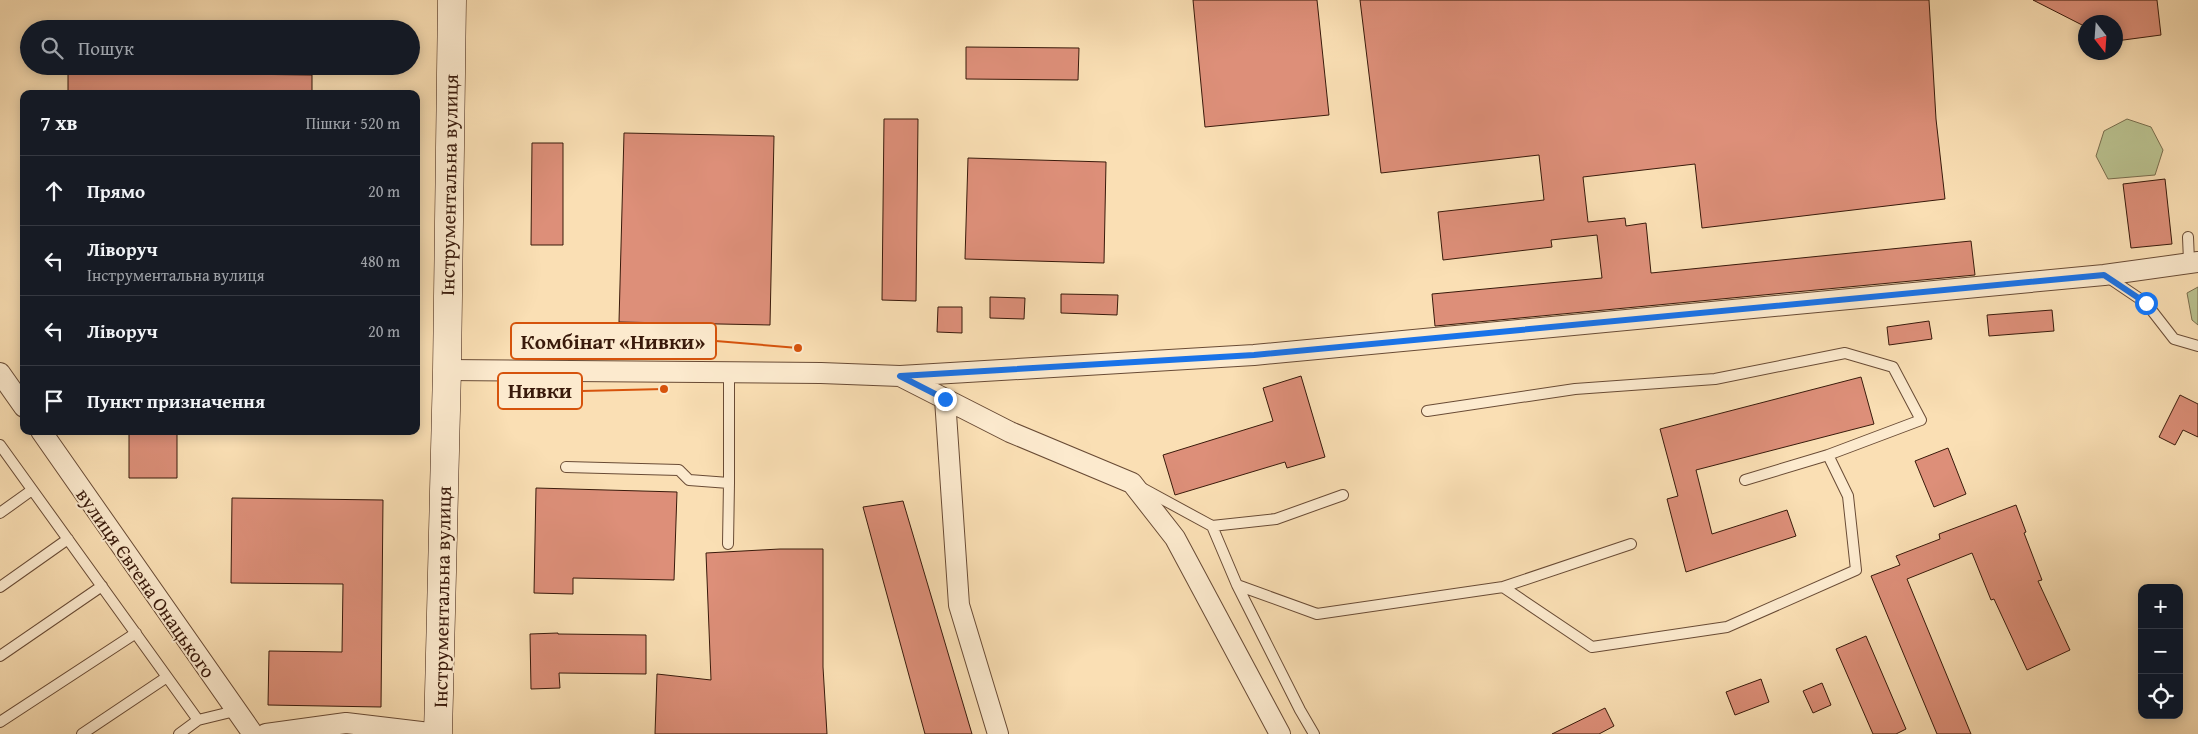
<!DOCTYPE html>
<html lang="uk">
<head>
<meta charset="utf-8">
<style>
  body { margin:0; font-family:"Gentium Book Plus",serif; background:#242831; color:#f1f3f6 }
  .controls { position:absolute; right:15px; bottom:15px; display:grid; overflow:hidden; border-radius:10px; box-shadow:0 2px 12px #0003 }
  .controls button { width:45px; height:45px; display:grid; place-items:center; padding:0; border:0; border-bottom:1px solid #363941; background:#171b24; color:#f1f3f6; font:25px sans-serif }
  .compass { position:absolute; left:2078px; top:15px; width:45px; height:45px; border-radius:50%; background:#171b24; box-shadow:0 2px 12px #0003; rotate:163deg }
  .stop { position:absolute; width:15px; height:15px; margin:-11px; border:4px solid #1a73e8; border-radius:50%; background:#fff }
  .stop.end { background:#1a73e8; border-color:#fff; box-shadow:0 1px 5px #0008 }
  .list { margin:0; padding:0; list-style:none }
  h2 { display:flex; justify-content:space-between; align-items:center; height:65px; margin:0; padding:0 20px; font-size:21px }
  h2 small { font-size:16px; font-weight:400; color:#9ea1a6 }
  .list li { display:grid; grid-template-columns:32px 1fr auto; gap:15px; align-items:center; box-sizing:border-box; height:70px; padding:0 20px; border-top:1px solid #363941 }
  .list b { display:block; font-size:19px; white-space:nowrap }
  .list p { margin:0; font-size:16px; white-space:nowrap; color:#9ea1a6 }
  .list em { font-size:16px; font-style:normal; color:#9ea1a6 }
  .icon { flex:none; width:28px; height:28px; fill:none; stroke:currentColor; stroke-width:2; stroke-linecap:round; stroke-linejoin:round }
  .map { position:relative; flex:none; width:2198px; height:734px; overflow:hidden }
  .search { position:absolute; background:#171b24; box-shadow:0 2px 12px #0003; left:20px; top:20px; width:400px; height:55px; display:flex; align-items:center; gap:12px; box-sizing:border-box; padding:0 18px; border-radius:28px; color:#9ea1a6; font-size:19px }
  .panel { position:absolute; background:#171b24; box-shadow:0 2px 12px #0003; left:20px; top:90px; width:400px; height:345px; border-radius:10px }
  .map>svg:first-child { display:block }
</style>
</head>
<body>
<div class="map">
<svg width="2198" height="734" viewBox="0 0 2198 734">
  <rect width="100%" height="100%" fill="#fadfb4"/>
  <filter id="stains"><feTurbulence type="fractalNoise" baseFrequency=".004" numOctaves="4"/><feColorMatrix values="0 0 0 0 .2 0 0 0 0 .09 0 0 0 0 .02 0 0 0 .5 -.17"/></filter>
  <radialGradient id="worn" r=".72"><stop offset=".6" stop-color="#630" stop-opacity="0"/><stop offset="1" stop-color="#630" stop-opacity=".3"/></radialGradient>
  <path fill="#bac290" stroke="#7a6e4e" d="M2127,119L2151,127L2163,150L2155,175L2108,179L2096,156L2104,131Z
    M2198,287V325L2192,320L2187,293Z"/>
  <path fill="#dd8f79" stroke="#391a0b" d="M1193,0H1317L1329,115L1205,127Z
    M1360,0H1929L1936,119L1945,199L1702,228L1695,164L1583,177L1588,222L1625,218L1626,226L1646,223L1651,273L1971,241L1975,275L1435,326L1432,294L1602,278L1597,235L1551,240L1552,247L1443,260L1438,212L1544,200L1539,155L1381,173Z
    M2033,0H2157L2161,35L2116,41V22H2086V27Z
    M966,47L1079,48L1078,80L966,79Z
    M68,72L312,75V94H68Z
    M884,119H918L916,301L882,300Z
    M624,133L774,136L770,325L619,322Z
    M532,143H563V245H531Z
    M968,158L1106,162L1104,263L965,259Z
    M2165,179L2172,244L2131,248L2123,184Z
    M1061,294L1118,295L1117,315L1061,313Z
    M990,297L1025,298L1024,319L990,318Z
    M938,307H962V333L937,332Z
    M2052,310L2054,331L1989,336L1987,315Z
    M1929,321L1932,339L1889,345L1887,327Z
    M1301,376L1325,457L1287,468L1285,462L1175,495L1163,455L1273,421L1263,388Z
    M1861,377L1874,424L1696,470L1712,534L1787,510L1796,536L1686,572L1667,499L1678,496L1660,429Z
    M2180,395L2198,404V437L2183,430L2175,445L2159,437Z
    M129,431H177V478H129Z
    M1948,448L1966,494L1934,507L1915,461Z
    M536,488L677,492L674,580L573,578V594L534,593Z
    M232,498L383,500L381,707L268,705L269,651L342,652L343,584L231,583Z
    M903,501L972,734H925L863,507Z
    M2016,505L2026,532L2024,533L2042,580L2038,581L2070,650L2027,670L1994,599L1991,600L1972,553L1907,579L1971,734H1937L1871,576L1900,565L1896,556L1940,539L1939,534Z
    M780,549H823V667L827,734H655L657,674L711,680L706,553Z
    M558,633V634L646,635V674L559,673L560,688L531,689L530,634Z
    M1866,636L1906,729L1896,734H1873L1836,649Z
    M1761,679L1769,702L1735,715L1726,692Z
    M1822,683L1831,705L1813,713L1803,691Z
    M1605,708L1614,726L1599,734H1552Z"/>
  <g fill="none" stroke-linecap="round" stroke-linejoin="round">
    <g stroke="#694b35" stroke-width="12">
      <path id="lane" d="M2188,237L2189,261
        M2106,276L2146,303L2174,339L2198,346
        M1427,411L1575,389L1715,379L1845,353L1893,367L1921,420L1828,455
        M0,445L198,720L235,711
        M566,467L679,470L689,480L729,483V372
        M1142,488L1212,526L1237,585
        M0,513L32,490
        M1212,526L1276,519L1343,495
        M728,544L729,483
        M0,587L68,539
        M1503,587L1631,544
        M0,656L102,586
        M0,722L136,633
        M82,734L167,677
        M179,734L198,720
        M1314,734L1300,710L1237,585L1317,614L1503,587L1592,647L1727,627L1856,570L1848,496L1828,455L1745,480"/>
    </g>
    <g stroke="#694b35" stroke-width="22">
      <path id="street" d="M447,370L821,373L900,376L1254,355L2104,275L2198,262
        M0,373L24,407
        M902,377L1010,432L1132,483L1175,538L1280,734
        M945,399L959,605L998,734
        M41,431L253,734
        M266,734L346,723L438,734"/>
    </g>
    <g stroke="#391a0b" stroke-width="29">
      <path id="secondary" d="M438,734L447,370L452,0"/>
    </g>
    <use href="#lane" stroke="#fceace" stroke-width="10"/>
    <use href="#street" stroke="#fceace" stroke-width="20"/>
    <use href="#secondary" stroke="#fceace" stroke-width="28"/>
  </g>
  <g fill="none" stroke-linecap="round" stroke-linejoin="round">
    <path stroke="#1a73e8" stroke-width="6" d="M945,399L900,376L1254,355L2104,275L2146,303"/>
  </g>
  <g text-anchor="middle" stroke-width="4" stroke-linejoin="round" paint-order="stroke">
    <g font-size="20" fill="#391a0b" stroke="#fceace">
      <text transform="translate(449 185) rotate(-89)" y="7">Інструментальна вулиця</text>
      <text transform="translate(146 583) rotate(55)" y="7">вулиця Євгена Онацького</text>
      <text transform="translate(442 597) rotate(-89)" y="7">Інструментальна вулиця</text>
    </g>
  </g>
  <path fill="none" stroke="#d6530c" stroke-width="2" d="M798 348L716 341M664 389L582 391"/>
  <g fill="#d6530c" stroke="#fceace" stroke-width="2">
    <circle cx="798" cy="348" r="5"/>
    <circle cx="664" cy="389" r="5"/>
  </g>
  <g fill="#fceace" stroke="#d6530c" stroke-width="2">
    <rect x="511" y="323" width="205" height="36" rx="5"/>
    <rect x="498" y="373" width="84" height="36" rx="5"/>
  </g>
  <g font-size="21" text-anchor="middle" font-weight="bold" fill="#391a0b">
    <text x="613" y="349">Комбінат «Нивки»</text>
    <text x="540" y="398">Нивки</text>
  </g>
  <rect width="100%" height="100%" filter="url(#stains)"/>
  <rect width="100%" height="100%" fill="url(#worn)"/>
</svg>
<div class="controls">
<button>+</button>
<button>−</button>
<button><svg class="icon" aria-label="locate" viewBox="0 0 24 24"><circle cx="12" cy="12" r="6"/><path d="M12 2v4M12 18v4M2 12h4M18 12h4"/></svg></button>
</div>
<svg class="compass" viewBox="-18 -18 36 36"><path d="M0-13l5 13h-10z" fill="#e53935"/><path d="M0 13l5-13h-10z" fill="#9ea1a6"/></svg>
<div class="stop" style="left:2146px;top:303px"></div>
<div class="stop end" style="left:945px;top:399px"></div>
<div class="search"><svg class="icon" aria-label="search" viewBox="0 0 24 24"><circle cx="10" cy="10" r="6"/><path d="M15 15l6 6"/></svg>Пошук</div>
<section class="panel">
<h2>7 хв<small>Пішки · 520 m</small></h2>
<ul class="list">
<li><svg class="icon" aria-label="ahead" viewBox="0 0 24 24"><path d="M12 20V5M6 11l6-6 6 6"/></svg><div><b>Прямо</b></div><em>20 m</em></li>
<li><svg class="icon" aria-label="left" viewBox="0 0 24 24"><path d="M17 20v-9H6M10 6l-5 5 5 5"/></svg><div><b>Ліворуч</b><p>Інструментальна вулиця</p></div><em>480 m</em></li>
<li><svg class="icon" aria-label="left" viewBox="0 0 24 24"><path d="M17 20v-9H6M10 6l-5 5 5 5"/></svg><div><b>Ліворуч</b></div><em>20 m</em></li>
<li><svg class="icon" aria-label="arrive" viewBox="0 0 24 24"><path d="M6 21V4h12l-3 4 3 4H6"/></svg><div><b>Пункт призначення</b></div></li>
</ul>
</section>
</div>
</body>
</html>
